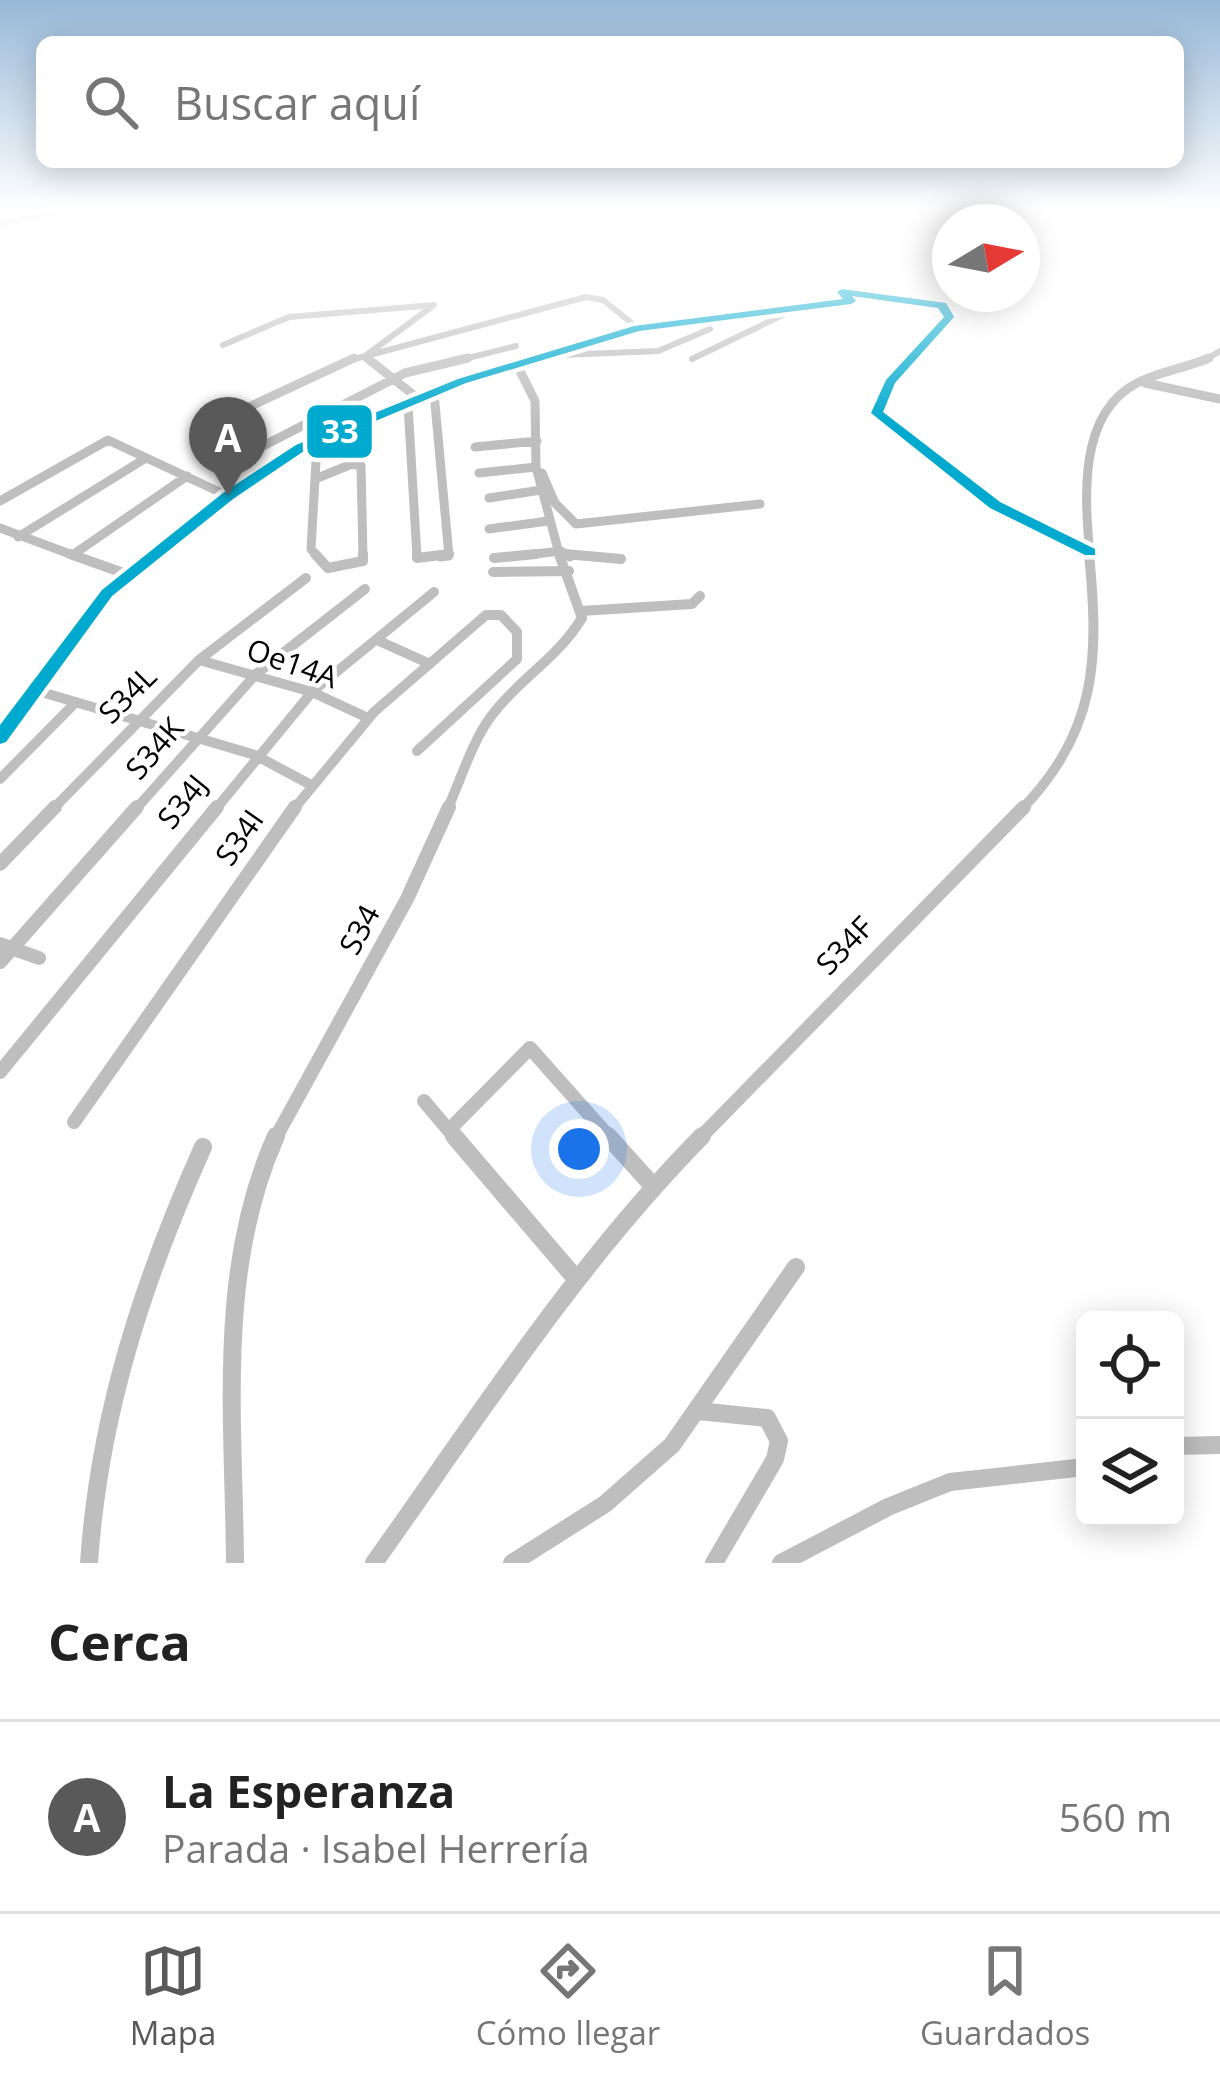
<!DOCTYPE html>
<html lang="es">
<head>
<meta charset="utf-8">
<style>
  body { margin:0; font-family:"Open Sans",sans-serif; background:#f2f2f2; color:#222 }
  .controls { position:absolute; right:36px; bottom:36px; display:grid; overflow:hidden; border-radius:18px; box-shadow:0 6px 30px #0003 }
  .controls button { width:108px; height:108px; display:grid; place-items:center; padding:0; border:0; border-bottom:3px solid #e0e0e0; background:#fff; color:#222; font:60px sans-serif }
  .compass { position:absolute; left:932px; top:204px; width:108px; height:108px; border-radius:50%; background:#fff; box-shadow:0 6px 30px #0003; rotate:80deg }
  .you { position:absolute; left:579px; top:1149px; width:42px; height:42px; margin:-30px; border:9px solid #fff; border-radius:50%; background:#1a73e8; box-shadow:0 0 0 18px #1a73e833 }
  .badge { display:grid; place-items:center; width:78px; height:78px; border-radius:50%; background:#595959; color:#fff; font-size:39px; font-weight:700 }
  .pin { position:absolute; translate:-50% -99px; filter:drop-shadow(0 3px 6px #0008) }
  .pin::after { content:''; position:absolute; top:63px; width:42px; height:36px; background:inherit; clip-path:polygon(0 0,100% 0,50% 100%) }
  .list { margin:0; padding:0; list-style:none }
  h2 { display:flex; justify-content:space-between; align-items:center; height:156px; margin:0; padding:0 48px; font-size:51px }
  h2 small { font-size:39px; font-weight:400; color:#767676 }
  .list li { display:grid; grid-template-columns:78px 1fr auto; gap:36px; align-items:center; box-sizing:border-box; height:192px; padding:0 48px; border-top:3px solid #e0e0e0 }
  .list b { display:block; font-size:45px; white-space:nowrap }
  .list p { margin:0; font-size:39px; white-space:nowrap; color:#767676 }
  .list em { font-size:39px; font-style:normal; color:#767676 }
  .icon { flex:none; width:66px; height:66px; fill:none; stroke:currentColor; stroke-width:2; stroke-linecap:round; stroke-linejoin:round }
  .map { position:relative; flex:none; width:1220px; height:1563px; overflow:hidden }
  .search { position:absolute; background:#fff; box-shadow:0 6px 30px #0003; left:36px; right:36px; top:36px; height:132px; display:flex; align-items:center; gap:30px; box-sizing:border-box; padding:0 42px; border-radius:18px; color:#767676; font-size:45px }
  .sheet { height:348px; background:#fff }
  nav { display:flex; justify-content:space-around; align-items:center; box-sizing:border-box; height:168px; border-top:3px solid #e0e0e0; background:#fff; font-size:33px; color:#767676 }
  nav a { display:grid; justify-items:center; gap:6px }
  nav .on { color:#595959 }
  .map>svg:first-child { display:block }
</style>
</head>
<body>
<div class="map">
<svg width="1220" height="1563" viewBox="0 0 1220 1563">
  <rect width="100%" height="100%" fill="#fff"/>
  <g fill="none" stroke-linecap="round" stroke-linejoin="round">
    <path stroke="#bebebe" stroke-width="6" d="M0,224L74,208
      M223,345L289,317L434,305L365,356L371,361
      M560,355L658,351L710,329
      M692,359L793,310
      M347,361L586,297L603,300L638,328
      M456,361L516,346
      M530,361L638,328L851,301L842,292L942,305L949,317L909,361
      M1203,361L1220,351"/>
    <path stroke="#bebebe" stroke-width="9" d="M367,358L420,400
      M912,358L890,382L877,413L995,505L1090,552
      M517,365L535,401L536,467L560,557
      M1145,383L1220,399
      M434,393L449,556L440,557
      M408,405L417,557
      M238,412L354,358
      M475,447L537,441
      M226,465L405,373L468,358
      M479,473L536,467
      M542,473L555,503L576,524L760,504
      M315,479L311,549L318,557
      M315,479L317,443
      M315,479L352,464L361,466L363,557
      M489,498L541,490
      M0,501L108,440L228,496
      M0,528L78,557
      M489,529L548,521
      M18,537L146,458
      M74,554L187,476
      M152,557L300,448L462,381L540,358
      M508,557L561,551L570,557
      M1090,557C1085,500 1077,414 1137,383C1160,371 1186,368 1209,358"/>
    <path stroke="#bebebe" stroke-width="10" d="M70,554L129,575
      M315,554L328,568L363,561V554
      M417,554V558L449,554
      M565,554L621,559
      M494,558L536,554
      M493,572L569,571
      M581,611L692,604L700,596
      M377,640L430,664
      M199,660L312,692L368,718
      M38,691L255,755L311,785
      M0,738L107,593L156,554
      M0,779L76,702
      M52,810L199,660L306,578
      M135,810L256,674L365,589
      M215,810L312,692L434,592
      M293,810L374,712L486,615H501L517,632V659L417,751
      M447,810C461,780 472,741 492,715C522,676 556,660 582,618L559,554
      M1021,810C1098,731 1099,657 1089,554"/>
    <path stroke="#bebebe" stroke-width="14" d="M0,864L55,807
      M0,944L39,958
      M0,962L137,807
      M0,1072L217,807
      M424,1101L456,1139
      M74,1122L295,807
      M451,1128L530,1048L611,1139
      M275,1139L407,899L449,807
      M699,1139L1024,807"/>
    <path stroke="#bebebe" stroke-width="18" d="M454,1136L577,1280
      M608,1136L653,1186
      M698,1411L767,1418L779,1441L775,1459L714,1563
      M1175,1446L1220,1445
      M89,1563C99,1415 143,1281 203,1147
      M235,1563C234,1420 216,1269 276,1136
      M374,1563C478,1417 576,1264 702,1136
      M512,1563L605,1504L672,1445L796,1267
      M781,1563L888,1507L950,1482L1085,1467"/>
    <g stroke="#fff" stroke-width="9">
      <path id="bus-1" d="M842,289L946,303L954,317L895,383L883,412L1000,502L1095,549V555H1085L990,508L871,413L886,380L944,317L938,308L852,296L856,301L851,304L639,331L466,383L304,451L233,499L112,596L6,742L0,744V725L102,590L223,493L296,445L458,379L634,326L843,299L837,292Z"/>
    </g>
    <use href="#bus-1" fill="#00a9ce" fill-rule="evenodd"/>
  </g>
  <linearGradient id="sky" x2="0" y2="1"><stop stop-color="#97b8d8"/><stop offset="0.49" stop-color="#fff"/><stop offset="1" stop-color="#fff" stop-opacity="0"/></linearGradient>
  <rect width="1220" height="427" fill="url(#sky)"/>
  <g text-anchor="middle" stroke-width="9" stroke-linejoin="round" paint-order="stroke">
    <g font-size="30" fill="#000" stroke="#fff">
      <text transform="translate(292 664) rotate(19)" y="10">Oe14A</text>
      <text transform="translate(128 695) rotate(-45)" y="10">S34L</text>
      <text transform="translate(155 749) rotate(-49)" y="10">S34K</text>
      <text transform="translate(183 802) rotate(-51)" y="10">S34J</text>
      <text transform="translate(240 838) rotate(-55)" y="10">S34I</text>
      <text transform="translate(360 930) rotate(-62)" y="10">S34</text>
      <text transform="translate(845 946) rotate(-46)" y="10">S34F</text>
    </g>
  </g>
  <rect stroke="#fff" stroke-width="4.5" x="305" y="403" width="69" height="57" rx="12" fill="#00a9ce"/>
  <g font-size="33" text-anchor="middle" font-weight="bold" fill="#fff">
    <text x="340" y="443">33</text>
  </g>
</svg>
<div class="controls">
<button><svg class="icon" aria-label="locate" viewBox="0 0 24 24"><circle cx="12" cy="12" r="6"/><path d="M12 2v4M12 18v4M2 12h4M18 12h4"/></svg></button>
<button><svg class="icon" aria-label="layers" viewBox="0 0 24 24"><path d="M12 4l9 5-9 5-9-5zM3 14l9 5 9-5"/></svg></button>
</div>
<svg class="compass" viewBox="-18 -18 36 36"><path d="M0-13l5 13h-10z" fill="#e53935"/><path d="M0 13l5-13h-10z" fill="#767676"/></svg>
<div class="you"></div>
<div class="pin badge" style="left:228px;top:496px">A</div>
<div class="search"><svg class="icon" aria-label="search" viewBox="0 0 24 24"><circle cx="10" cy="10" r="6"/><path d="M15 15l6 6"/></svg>Buscar aquí</div>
</div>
<section class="sheet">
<h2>Cerca<small></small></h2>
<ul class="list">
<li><span class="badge">A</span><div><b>La Esperanza</b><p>Parada · Isabel Herrería</p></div><em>560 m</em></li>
</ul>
</section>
<nav>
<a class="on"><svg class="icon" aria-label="map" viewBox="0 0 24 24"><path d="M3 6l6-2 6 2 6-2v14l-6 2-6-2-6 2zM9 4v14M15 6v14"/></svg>Mapa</a>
<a><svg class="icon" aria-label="directions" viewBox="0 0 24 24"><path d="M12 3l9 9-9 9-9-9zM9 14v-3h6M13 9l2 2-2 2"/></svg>Cómo llegar</a>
<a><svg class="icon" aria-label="saved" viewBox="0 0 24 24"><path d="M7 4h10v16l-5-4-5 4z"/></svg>Guardados</a>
</nav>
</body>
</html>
